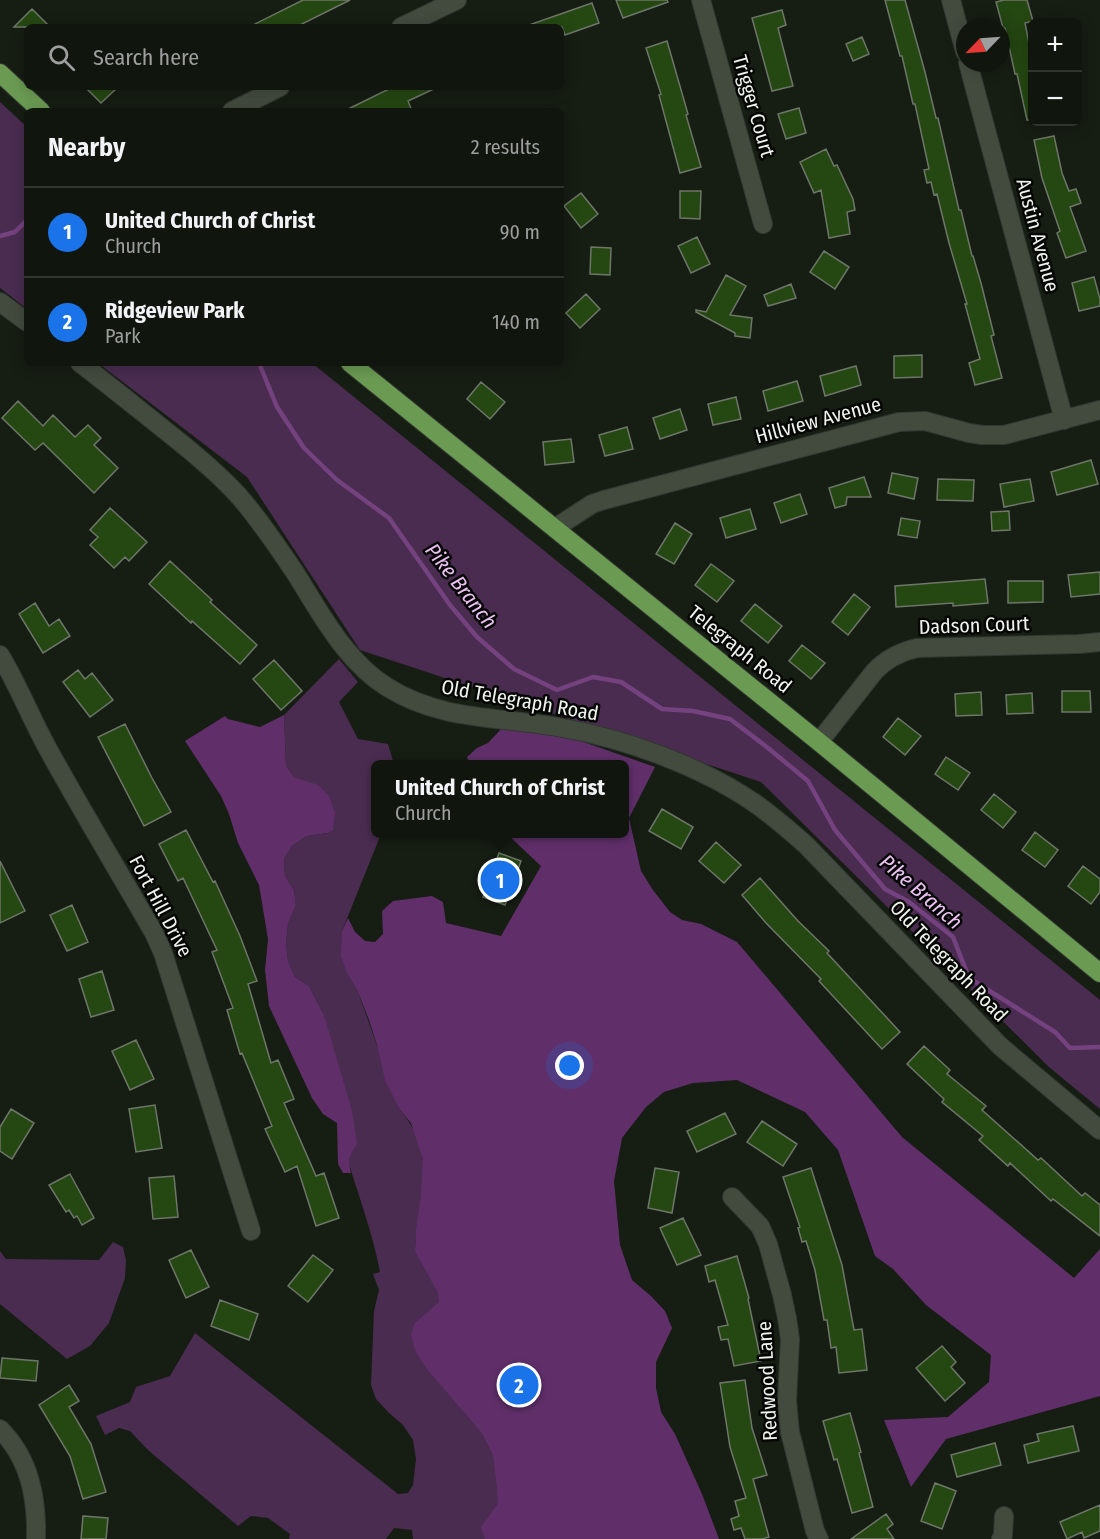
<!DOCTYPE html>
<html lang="en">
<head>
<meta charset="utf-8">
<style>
  body { margin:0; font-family:"Fira Sans Condensed",sans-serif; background:#1e231c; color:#f1f3f6 }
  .controls { position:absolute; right:18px; top:18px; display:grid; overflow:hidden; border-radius:9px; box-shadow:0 3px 15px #0003 }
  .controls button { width:54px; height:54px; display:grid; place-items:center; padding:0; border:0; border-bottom:2px solid #30352e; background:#10160e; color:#f1f3f6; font:30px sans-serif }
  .compass { position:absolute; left:956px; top:18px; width:54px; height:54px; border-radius:50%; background:#10160e; box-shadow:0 3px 15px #0003; rotate:245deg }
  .you { position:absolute; left:570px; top:1066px; width:21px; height:21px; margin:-15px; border:4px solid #fff; border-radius:50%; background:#1a73e8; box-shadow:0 0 0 9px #1a73e833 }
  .badge { display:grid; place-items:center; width:39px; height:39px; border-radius:50%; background:#1a73e8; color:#fff; font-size:20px; font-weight:700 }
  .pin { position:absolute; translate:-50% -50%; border:3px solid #fff; box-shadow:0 2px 6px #0006 }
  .popup { position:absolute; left:371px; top:760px; width:258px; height:78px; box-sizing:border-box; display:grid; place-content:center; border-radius:9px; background:#10160e; filter:drop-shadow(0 2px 4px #0005); font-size:20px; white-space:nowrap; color:#9c9f9e }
  .popup b { font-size:22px; color:#f1f3f6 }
  .popup::after { content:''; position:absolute; left:50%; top:100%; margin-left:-12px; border:12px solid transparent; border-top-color:#10160e }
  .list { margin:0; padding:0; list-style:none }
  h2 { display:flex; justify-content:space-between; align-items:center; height:78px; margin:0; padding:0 24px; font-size:26px }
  h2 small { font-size:20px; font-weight:400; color:#9c9f9e }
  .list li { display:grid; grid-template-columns:39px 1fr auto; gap:18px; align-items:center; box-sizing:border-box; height:90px; padding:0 24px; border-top:2px solid #30352e }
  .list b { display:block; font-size:22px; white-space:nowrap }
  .list p { margin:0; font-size:20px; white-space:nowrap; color:#9c9f9e }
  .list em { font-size:20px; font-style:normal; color:#9c9f9e }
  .icon { flex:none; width:33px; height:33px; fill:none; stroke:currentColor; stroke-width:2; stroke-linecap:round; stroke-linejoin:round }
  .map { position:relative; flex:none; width:1100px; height:1539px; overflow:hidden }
  .search { position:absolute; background:#10160e; box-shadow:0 3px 15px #0003; left:24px; top:24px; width:540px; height:66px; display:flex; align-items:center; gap:15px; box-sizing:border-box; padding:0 21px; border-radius:9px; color:#9c9f9e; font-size:22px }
  .panel { position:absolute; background:#10160e; box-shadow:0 3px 15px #0003; left:24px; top:108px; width:540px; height:258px; border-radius:9px }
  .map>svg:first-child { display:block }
</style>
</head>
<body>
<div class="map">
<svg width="1100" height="1539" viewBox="0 0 1100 1539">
  <rect width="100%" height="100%" fill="#161d13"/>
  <path fill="#4a2c51" d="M0,102L27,127V309L0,288Z
    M98,363H312L1100,1000V1109L1049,1067L761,782L360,650L247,477Z
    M339,659L358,682L339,702L358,739L388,744L394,764H376V834H381L342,931L348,975L358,992L400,1110C412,1124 422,1143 423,1161C424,1191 416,1221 415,1251L701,1539H413L412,1530L394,1528L386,1539H289L290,1534L268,1518L251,1516L238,1526L148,1450L130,1431L119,1428L105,1435L96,1416L130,1402L136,1387L170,1376L195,1333L398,1494L408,1493L413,1485L416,1459L413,1440L403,1425L389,1413L376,1399L371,1385L374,1311L379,1290L373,1274L380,1272C373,1235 360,1200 349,1164L350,1153L324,1015L309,986L295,977L288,961L286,943L288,924L296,905L294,890L285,876L284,859L292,846L307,836L328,833L294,777L286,766L284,715Z
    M113,1242L123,1247L126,1260L125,1278L109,1323L90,1346L67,1359L0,1304V1251L6,1259L99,1260Z"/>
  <path fill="#602f6a" d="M284,715L286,766L294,777L318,785L329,796L335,813L333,830L328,833L307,836L292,846L284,859L285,876L294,890L296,905L288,924L286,943L288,961L295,977L309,986L324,1015L352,1111L357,1144C349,1154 348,1161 351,1173H343L338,1164L337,1123L323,1114L312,1098L269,1006L265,970L268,939L259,885L238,843L229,814L221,796L185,741L225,716L228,719L260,727Z
    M501,729L558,733L655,767L629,818L641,871L653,890L670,912L682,920L701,924L737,942L902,1137L1074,1278L1100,1249V1396L946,1439L911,1487L884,1420L948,1417L989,1382L991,1355L926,1305L893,1269L875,1256L838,1150L805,1112L737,1080L693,1083L664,1092L646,1107L622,1138L614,1181L620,1245L632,1280L652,1297L665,1311L672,1328L656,1362V1388L661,1412L675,1434L702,1494L719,1539H485L481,1527L498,1504L497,1487L493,1455L482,1433L426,1368L415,1350L411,1334L415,1323L439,1302L438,1293L415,1251L416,1230L421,1194L423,1159L411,1123L400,1110L385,1080L377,1045L369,1020L358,992L348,975L341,956L342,931L348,918L355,932L365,941L375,942L383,934L382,911L393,901L432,896L443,902L446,923L501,936L541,866L507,834H624V764H470L467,757L477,748L488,743Z"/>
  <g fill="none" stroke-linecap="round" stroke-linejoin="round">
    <path stroke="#74427e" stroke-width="4.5" d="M0,236L15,232L27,220
      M259,363L277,407L304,448L337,480L389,518L450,605L477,637L514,669L557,690L593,677L621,682L662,709L693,711L730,719L768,748L808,781L835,830L885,889L909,902L953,937L969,978L1055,1032L1070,1048L1100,1047"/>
  </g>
  <path fill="#254712" stroke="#6d7669" stroke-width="1.5" d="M303,0H350L296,27H249Z
    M616,0H667L668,2L623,18Z
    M885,0H905L925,72L936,118H938L959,210H961L972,256H973L981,283L994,335L991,336L1002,378L975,385L969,363L980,359L965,304H967L949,243L937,194L934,195L931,182L927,183L924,170L929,169L915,104H913L902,56H900Z
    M1004,0H1027L1033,21L1025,23L1032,58V120H1027L1017,74H1015L1005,28H1003L996,2Z
    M592,3L599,23L565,35L562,27H529V25Z
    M32,9L50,27H14Z
    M782,10L786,25L778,28L793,86L772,91L752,18Z
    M862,37L869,54L853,61L846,44Z
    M667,41L688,114L686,115L701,167L680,173L659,95L661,94L646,48Z
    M85,87H118L101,103Z
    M393,87H438L408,101L412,111H344Z
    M799,108L806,133L786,139L778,114Z
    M1054,136L1062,173L1069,191L1076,189L1081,203L1070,207L1086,251L1066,258L1057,233L1060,231L1042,178L1034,140Z
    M826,149L834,166L837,165L853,199L855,210L847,212L850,234L829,238L821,190L814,193L800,162Z
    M680,191H701L700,219L680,218Z
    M581,193L598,214L581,228L564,206Z
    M697,237L710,264L691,273L678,246Z
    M591,247L611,248L610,275L590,274Z
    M824,251L849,267L835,289L810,272Z
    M726,275L746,286L730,315L752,318L750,338L735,336V333L696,312V310L706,312Z
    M1094,277L1100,299V306L1079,311L1072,283Z
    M791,284L796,298L768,306L764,295Z
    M586,294L600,309L580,328L566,313Z
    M922,355V377L894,378V356Z
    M856,366L861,385L825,396L820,376Z
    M797,381L803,401L768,411L763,391Z
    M481,382L505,402L490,419L467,399Z
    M736,397L741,419L713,425L708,404Z
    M18,401L43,426L53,415L75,437L88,425L101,438L94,445L118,468L94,493L43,443L35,450L2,418Z
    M680,409L687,430L660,439L653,418Z
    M627,427L633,449L605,456L599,435Z
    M571,439L574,462L545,465L543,442Z
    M1091,460L1098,484L1057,495L1051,472Z
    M892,473L918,478L914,499L888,493Z
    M864,477L871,497H847L846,505L835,508L829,488Z
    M938,479L974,480L973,501L937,500Z
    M1030,479L1034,501L1004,507L1000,484Z
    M800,494L807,514L781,523L774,503Z
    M110,508L147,542L129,561L125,557L114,568L90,545L98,537L90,530Z
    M750,509L756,529L726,538L720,518Z
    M1009,511L1010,530L992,531L991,512Z
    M901,518L920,521L917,538L898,535Z
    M675,523L692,534L674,564L656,554Z
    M170,561L212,600L210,602L257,645L240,664L192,621L191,623L149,584Z
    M711,564L734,581L717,602L695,585Z
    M1100,572V594L1071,597L1068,575Z
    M985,579L988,603L953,606V603L896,607L895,586Z
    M1008,581H1043V602L1008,603Z
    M854,594L870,607L848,635L832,622Z
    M35,603L49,626L59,619L70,636L43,653L19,614Z
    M755,604L782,626L768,643L741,621Z
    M802,645L825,663L811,679L789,661Z
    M274,660L302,691L281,710L253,679Z
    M78,670L85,679L92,673L113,700L90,717L63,682Z
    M1062,691H1090L1091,712H1062Z
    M981,692L982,715L956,716L955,694Z
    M1032,693L1033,713L1007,714L1006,695Z
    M898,718L921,736L905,755L883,737Z
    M125,724L152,778L171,812L144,826L98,737Z
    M946,757L970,773L958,790L935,774Z
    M994,794L1016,812L1003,828L981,810Z
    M662,809L693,827L681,849L649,831Z
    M186,830L213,882L215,881L240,936L257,981L248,984L271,1063L278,1060L294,1099L284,1103L316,1176L324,1173L339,1218L316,1226L297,1166L285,1172L265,1129L272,1126L242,1053L240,1054L227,1010L233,1008L212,952L217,950L183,878L178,881L159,844Z
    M1035,832L1058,850L1045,867L1022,850Z
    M716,842L741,865L724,883L699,861Z
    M499,853L521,861L505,905L483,897Z
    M0,861L25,911L0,923Z
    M1083,866L1100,879V892L1091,904L1068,886Z
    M760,878L798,921L829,951L827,953L900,1032L882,1049L819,981L821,979L766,923L742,895Z
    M72,905L88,942L67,951L50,915Z
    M102,971L114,1010L91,1017L79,979Z
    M136,1040L154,1079L130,1090L112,1051Z
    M924,1046L950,1070L947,1074L986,1106L982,1110L1038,1160L1041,1158L1082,1196L1085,1193L1100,1205V1236L1053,1199L1051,1201L1010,1163L1008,1166L979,1140L983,1136L942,1102L944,1099L907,1064Z
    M155,1105L162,1148L136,1152L129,1109Z
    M11,1109L34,1123L12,1159L0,1151V1127Z
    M725,1113L736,1134L697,1152L687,1131Z
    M762,1121L797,1144L783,1166L747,1142Z
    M655,1168L679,1172L672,1213L648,1208Z
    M811,1168L842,1265L854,1330L862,1329L867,1370L839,1373L836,1347L831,1348L827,1320H824L815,1270L806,1241L802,1242L798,1228L800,1227L783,1177Z
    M70,1174L94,1218L82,1225L77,1216L74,1218L69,1210L66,1212L49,1185Z
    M174,1176L178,1217L153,1219L149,1178Z
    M683,1218L701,1255L677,1265L660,1228Z
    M191,1250L209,1287L186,1298L169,1260Z
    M313,1255L333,1270L308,1302L288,1286Z
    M737,1256L749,1298L748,1299L761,1361L734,1366L728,1339L721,1340L718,1327L728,1325L715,1280L709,1282L705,1266Z
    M220,1300L258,1314L249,1340L211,1326Z
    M942,1346L956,1362L951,1367L965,1383L945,1401L916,1368Z
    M2,1358L38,1361L36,1381L0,1378Z
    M745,1380L752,1428L767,1475L753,1479L769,1537L762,1539H745L741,1528L734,1530L731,1519L739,1516L735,1501L746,1498L730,1447L720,1383Z
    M69,1385L79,1401L69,1407L91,1444L106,1492L83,1499L70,1456L39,1405Z
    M850,1413L861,1452L859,1453L873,1507L852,1513L837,1459L834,1460L823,1421Z
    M1073,1426L1079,1451L1028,1463L1024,1445L1039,1441L1037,1434Z
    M995,1443L1001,1465L957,1477L951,1455Z
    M935,1483L956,1491L942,1529L921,1521Z
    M1100,1505V1531L1084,1538L1082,1532L1067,1539L1060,1522Z
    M886,1514L893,1524L887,1529L894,1539H851Z
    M83,1516L108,1518L106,1539H81Z"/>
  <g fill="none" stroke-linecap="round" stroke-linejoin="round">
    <g stroke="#323731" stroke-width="20">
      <path id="street" d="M701,0L763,224
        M951,0L965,52
        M968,63L1064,420
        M0,302L27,322
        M80,363C109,385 137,408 166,431C190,450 216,471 237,494C258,517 276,545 294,571C320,612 345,661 387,687C443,722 501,716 563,728C626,739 700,766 753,802C772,815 789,830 806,845L1000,1046L1100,1130
        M555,528L592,504L604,500L899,422L925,421L969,433L982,435H1004L1100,410
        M0,655C18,685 31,718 48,749C82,811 119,872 154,933L163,953L251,1231
        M819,742L874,672C886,659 899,652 917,648L1079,644L1100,642
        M732,1197L760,1226L768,1244L782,1295L787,1318L790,1339L787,1401L790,1432L815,1531L819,1539
        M0,1429C30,1459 37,1498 36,1539
        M1001,1539L1003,1535L1004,1516"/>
    </g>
    <g stroke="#323731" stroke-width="20">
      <path id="secondary" d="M401,27L457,0
        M232,111L280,87"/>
    </g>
    <g stroke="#323731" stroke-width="20">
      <path id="primary" d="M0,73L41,111
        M350,363L819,742L1100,973"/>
    </g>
    <use href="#street" stroke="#434b3f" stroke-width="18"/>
    <use href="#secondary" stroke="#434b3f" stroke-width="18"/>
    <use href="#primary" stroke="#6b9b53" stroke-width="18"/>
  </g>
  <g text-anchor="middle" stroke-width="5" stroke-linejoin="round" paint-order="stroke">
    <g font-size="20" fill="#eff4ed" stroke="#050704">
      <text transform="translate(754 106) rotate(74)" y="7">Trigger Court</text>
      <text transform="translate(1038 235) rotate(75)" y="7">Austin Avenue</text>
      <text transform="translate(818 420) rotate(-15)" y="7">Hillview Avenue</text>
      <text transform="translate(974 625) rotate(-2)" y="7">Dadson Court</text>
      <text transform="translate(740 649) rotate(39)" y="7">Telegraph Road</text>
      <text transform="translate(520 700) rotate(10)" y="7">Old Telegraph Road</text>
      <text transform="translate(161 906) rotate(62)" y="7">Fort Hill Drive</text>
      <text transform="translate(949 961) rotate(46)" y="7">Old Telegraph Road</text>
      <text transform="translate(767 1381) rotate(-93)" y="7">Redwood Lane</text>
    </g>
    <g font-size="21" font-style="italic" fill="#ecc0f4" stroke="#050704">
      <text transform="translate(461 586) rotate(52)" y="7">Pike Branch</text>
      <text transform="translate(921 892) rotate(41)" y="7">Pike Branch</text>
    </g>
  </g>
</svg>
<div class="controls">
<button>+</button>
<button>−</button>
</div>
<svg class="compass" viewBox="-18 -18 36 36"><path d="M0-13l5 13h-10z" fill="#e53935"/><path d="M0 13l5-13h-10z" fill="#9c9f9e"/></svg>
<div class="you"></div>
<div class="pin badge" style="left:500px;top:880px">1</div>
<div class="popup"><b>United Church of Christ</b>Church</div>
<div class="pin badge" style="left:519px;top:1385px">2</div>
<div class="search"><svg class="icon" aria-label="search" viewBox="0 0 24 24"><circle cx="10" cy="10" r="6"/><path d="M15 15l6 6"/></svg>Search here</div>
<section class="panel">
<h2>Nearby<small>2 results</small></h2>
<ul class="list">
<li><span class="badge">1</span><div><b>United Church of Christ</b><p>Church</p></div><em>90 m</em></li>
<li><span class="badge">2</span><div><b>Ridgeview Park</b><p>Park</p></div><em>140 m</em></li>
</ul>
</section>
</div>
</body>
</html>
